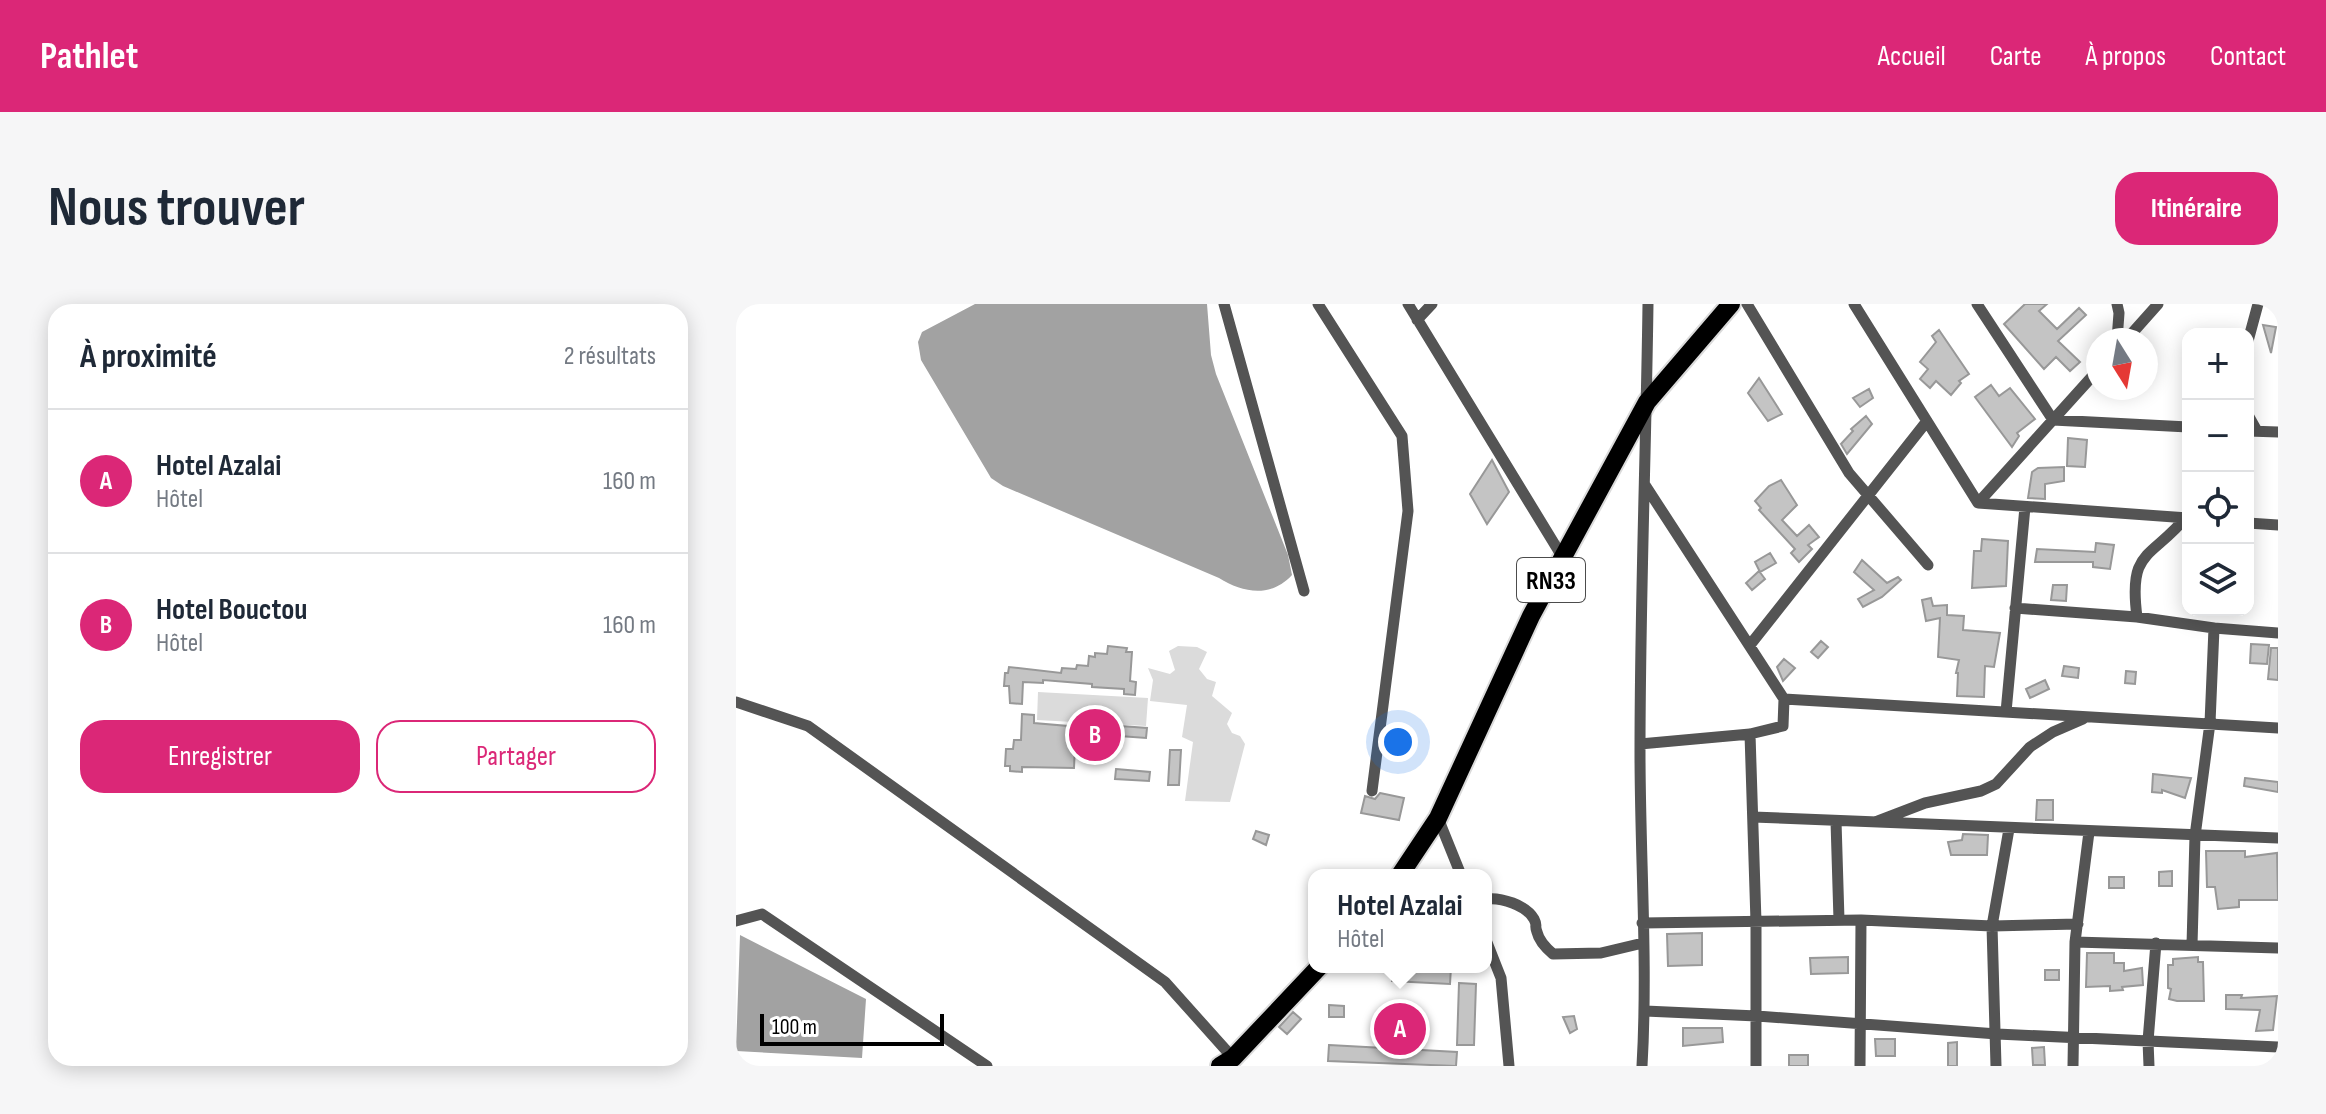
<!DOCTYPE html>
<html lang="fr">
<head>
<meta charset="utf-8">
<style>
  body { margin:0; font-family:"Sofia Sans Condensed",sans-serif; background:#f6f6f7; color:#1f2937 }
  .controls { position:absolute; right:24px; top:24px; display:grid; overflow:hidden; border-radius:16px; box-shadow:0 4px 20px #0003 }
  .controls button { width:72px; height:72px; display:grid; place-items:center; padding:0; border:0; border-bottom:2px solid #e0e1e3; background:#fff; color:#1f2937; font:40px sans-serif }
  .compass { position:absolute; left:1350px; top:24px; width:72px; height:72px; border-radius:50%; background:#fff; box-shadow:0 4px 20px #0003; rotate:169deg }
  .scale { position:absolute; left:24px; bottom:20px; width:184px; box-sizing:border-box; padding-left:8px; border:4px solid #000; border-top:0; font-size:22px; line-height:28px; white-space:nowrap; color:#000; -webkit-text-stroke:6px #fff; paint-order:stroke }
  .you { position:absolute; left:662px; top:438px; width:28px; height:28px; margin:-20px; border:6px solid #fff; border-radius:50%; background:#1a73e8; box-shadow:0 0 0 12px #1a73e833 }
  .badge { display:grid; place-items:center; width:52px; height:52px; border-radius:50%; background:#db2777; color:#fff; font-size:26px; font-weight:700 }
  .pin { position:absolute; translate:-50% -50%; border:4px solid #fff; box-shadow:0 2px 8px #0006 }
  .popup { position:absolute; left:572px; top:565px; width:184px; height:104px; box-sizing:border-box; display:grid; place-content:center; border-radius:16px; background:#fff; filter:drop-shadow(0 2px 6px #0005); font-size:26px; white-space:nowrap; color:#747a83 }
  .popup b { font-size:30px; color:#1f2937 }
  .popup::after { content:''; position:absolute; left:50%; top:100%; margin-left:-16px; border:16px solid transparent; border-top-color:#fff }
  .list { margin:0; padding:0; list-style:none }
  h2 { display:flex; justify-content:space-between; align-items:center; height:104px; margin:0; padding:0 32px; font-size:34px }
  h2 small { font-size:26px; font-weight:400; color:#747a83 }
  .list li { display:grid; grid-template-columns:52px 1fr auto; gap:24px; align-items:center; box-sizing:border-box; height:144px; padding:0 32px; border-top:2px solid #e0e1e3 }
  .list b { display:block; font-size:30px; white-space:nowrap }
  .list p { margin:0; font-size:26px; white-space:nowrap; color:#747a83 }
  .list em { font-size:26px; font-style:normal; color:#747a83 }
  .actions { display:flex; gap:16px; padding:24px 32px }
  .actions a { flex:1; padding:18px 0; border:2px solid #db2777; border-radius:24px; text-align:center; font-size:28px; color:#db2777 }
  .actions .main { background:#db2777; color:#fff }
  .icon { flex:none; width:44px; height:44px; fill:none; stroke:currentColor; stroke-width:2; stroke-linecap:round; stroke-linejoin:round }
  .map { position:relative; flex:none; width:1542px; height:762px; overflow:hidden; border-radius:24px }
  header { display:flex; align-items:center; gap:48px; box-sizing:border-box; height:112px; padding:0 40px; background:#db2777; color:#fff }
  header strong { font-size:38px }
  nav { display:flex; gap:44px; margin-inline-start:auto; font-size:28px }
  .intro { display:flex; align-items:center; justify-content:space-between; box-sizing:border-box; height:192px; padding:0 48px }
  h1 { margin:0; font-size:56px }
  .button { padding:20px 36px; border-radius:24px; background:#db2777; color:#fff; font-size:28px; font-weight:700 }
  main { display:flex; gap:48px; padding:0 48px }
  aside { flex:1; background:#fff; border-radius:24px; box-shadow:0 4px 20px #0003 }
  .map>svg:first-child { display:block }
</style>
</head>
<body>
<header>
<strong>Pathlet</strong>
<nav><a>Accueil</a><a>Carte</a><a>À propos</a><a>Contact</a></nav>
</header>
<div class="intro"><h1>Nous trouver</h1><a class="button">Itinéraire</a></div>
<main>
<aside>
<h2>À proximité<small>2 résultats</small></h2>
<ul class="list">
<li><span class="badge">A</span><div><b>Hotel Azalai</b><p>Hôtel</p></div><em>160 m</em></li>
<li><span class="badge">B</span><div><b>Hotel Bouctou</b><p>Hôtel</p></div><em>160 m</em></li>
</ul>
<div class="actions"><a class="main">Enregistrer</a><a>Partager</a></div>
</aside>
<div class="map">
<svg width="1542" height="762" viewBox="0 0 1542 762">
  <rect width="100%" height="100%" fill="#fff"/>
  <path fill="#dbdbdb" d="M442,342L461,343L471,348L463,365L471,375L480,378L476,392L496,409L491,420L496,429L504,432L509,440L494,498L449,497L457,438L446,433L451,401L414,397L417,376L412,364L434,370L439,366L433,347Z
    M302,388L412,394L410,422L301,416Z"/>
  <path fill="#a2a2a2" d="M239,0H471L475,51L480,70L552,251L556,271C535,294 507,289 483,274L267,182L255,174L185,56L182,38L186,28Z
    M4,631L130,695L126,754L0,747Z"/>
  <path fill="#c4c4c4" stroke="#989898" stroke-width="2" d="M1289,0H1311L1303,7L1321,25L1343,4L1350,11L1322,37L1344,58L1334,67L1320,53L1308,65L1268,20Z
    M1527,21L1540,23L1535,49Z
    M1203,26L1233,70L1223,77L1225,79L1215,91L1200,77L1194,84L1184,75L1192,65L1184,58L1200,38L1196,32Z
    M1023,74L1046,110L1032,117L1012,89Z
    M1255,81L1263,92L1274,84L1299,115L1281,129L1283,132L1276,143L1239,93Z
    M1133,85L1137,94L1124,103L1117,94Z
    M1130,112L1136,120L1111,150L1105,140L1117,127L1115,125Z
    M1332,134L1351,136L1349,163L1331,162Z
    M756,156L773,188L751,220L734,190Z
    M1328,163V177L1309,180V195L1292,194L1296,168L1302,164Z
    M1045,176L1061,201L1046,216L1061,232L1073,221L1083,233L1072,241L1076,245L1063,258L1055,249L1059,245L1023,206L1025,204L1019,197L1033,182Z
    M1246,235L1272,237L1270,282L1236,284L1238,247H1245Z
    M1360,239L1378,241L1374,265L1357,263V258H1299L1301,245L1359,248Z
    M1034,249L1040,259L1024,268L1019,258Z
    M1126,256L1151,279L1162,273L1165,276L1146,293L1127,303L1122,295L1138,286L1118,268Z
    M1023,267L1029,275L1016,286L1010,279Z
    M1317,281H1331L1330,297L1315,296Z
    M1195,294L1197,302L1211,301V311L1228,312L1227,326L1264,329L1258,363L1249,362L1248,393L1221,392L1222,369H1220L1223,356L1202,353L1204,314L1190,317L1186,296Z
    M1085,337L1092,343L1082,354L1075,348Z
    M1515,340L1533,341L1531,360L1514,359Z
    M372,342L391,344L390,348H396L394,377L400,378L399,391L388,390V385L356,383V380L307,376V379L287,378L286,400L274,399L273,382H268L269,369H272L273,363L325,369L326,364L340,365L341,361L352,362L353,352L359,353V349L371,350Z
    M1535,344H1542V376L1532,375Z
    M1048,355L1059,364L1047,377L1041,363Z
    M1328,362L1343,364L1342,374L1326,372Z
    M1390,367L1400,368L1399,380L1389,379Z
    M1309,376L1313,385L1294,394L1290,385Z
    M286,410L298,411V419L367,425L366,443L339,441L338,464L286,463V468L274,467V462H269L270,445H277L278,436H285Z
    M371,421L411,424L410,434L370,431Z
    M434,446H445L443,481H432Z
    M380,465L414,468L413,477L379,475Z
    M1417,470L1455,474L1449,494L1426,486V489L1416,488Z
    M1509,474L1542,478V488L1508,482Z
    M644,489L668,494L663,516L625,509L629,492L639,495Z
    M1301,496H1317V516H1300Z
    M520,527L533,531L530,541L517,535Z
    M1227,530L1252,531L1251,551H1215L1212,538L1226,536Z
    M1470,547H1509V553L1541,549L1542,596H1503V603L1482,605L1479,583H1471Z
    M1436,567V582H1423V568Z
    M1373,573H1388V584H1373Z
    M966,629V661L932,662L931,630Z
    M1351,649H1378V659H1388V667L1406,664L1407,681L1386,683L1387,686L1374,687V682L1350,683Z
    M1112,653V669L1075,670L1074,654Z
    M1462,653V658H1467L1468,697H1441L1433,695L1435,685L1432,684V661H1437V655Z
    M657,663H715L714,680L656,677Z
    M1309,666H1323V676H1309Z
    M723,679L740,680L738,741H721Z
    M1490,691H1506L1505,694L1541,692L1537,726L1520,727L1524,706L1490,705Z
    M593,701L608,702V713H593Z
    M557,708L565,715L551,730L543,723Z
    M838,712L841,725L834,729L827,713Z
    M947,724H986L987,738L947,742Z
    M1139,735H1159V752H1140Z
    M1221,738V762H1212V739Z
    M593,741L721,748L720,762L592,757Z
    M1308,743L1309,761H1297L1296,744Z
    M1053,751H1072V762H1053Z"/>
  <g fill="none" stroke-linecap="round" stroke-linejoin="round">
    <g stroke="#dbdbdb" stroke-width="22">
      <path id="primary" d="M664,571L702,514L795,312L911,98L995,0
        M484,762L497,754L583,663"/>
    </g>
    <path stroke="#545454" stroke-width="11" d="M488,0L568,287
      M582,0L666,132L672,207L636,487
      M672,0L827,254
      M1011,0L1113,169L1192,261
      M1118,0L1242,199
      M1241,0L1317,116L1452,123
      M1381,0L1383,9L1381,36
      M681,16L696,0
      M1390,36L1422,0
      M1512,37L1522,0
      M1512,53V69
      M1512,111L1521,127
      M1512,127L1542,128
      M1242,199L1452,214
      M1242,199L1362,66
      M1452,211C1415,256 1392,244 1401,313L1478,324L1474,419L1459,532L1456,641
      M1512,219L1542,221
      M1279,304L1401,313
      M1478,324L1542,329
      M1014,341L1191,117
      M1048,395L1542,424
      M0,398L72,422L429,678L497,754
      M1270,408L1289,203
      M1014,430L1020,618V762
      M904,440L1014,430L1047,422L1048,395L909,181
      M1017,513L1542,534
      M702,514L725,571
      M1100,517L1103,616
      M1142,517L1189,499L1245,487L1260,480L1294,443L1317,428L1347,415
      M750,595C765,593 790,601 798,615C802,623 798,620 801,628C803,637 810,644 817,650L865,649L907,639
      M0,617L26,610L251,762
      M906,619L1125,616L1256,622L1342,620
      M750,636L765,674L773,762
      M1339,638L1542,644
      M909,707L1021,712L1261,730L1542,743
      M906,762C912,658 904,552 904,448C904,298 910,149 912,0
      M1124,762L1125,616
      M1260,762L1256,622L1273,525
      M1337,762L1339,638L1353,528
      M1413,762L1412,737L1420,639"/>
    <use href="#primary" stroke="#000" stroke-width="18"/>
  </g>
  <g text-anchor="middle" stroke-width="7" stroke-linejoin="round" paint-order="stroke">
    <rect fill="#fff" stroke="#4c4c4c" stroke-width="2" x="781" y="254" width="68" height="44" rx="6"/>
    <g font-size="26" font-weight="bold" fill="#000">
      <text x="815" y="285">RN33</text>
    </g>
  </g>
</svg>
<div class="controls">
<button>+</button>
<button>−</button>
<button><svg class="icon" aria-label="locate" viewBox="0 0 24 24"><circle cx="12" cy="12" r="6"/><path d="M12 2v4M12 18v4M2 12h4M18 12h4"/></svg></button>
<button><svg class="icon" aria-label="layers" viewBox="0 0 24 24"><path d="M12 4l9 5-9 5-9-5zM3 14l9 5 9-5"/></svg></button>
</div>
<svg class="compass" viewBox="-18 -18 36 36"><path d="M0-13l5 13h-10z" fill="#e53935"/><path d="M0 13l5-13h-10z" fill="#747a83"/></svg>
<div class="scale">100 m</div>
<div class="you"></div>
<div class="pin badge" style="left:664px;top:725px">A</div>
<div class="popup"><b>Hotel Azalai</b>Hôtel</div>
<div class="pin badge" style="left:359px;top:431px">B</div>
</div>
</main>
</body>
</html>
